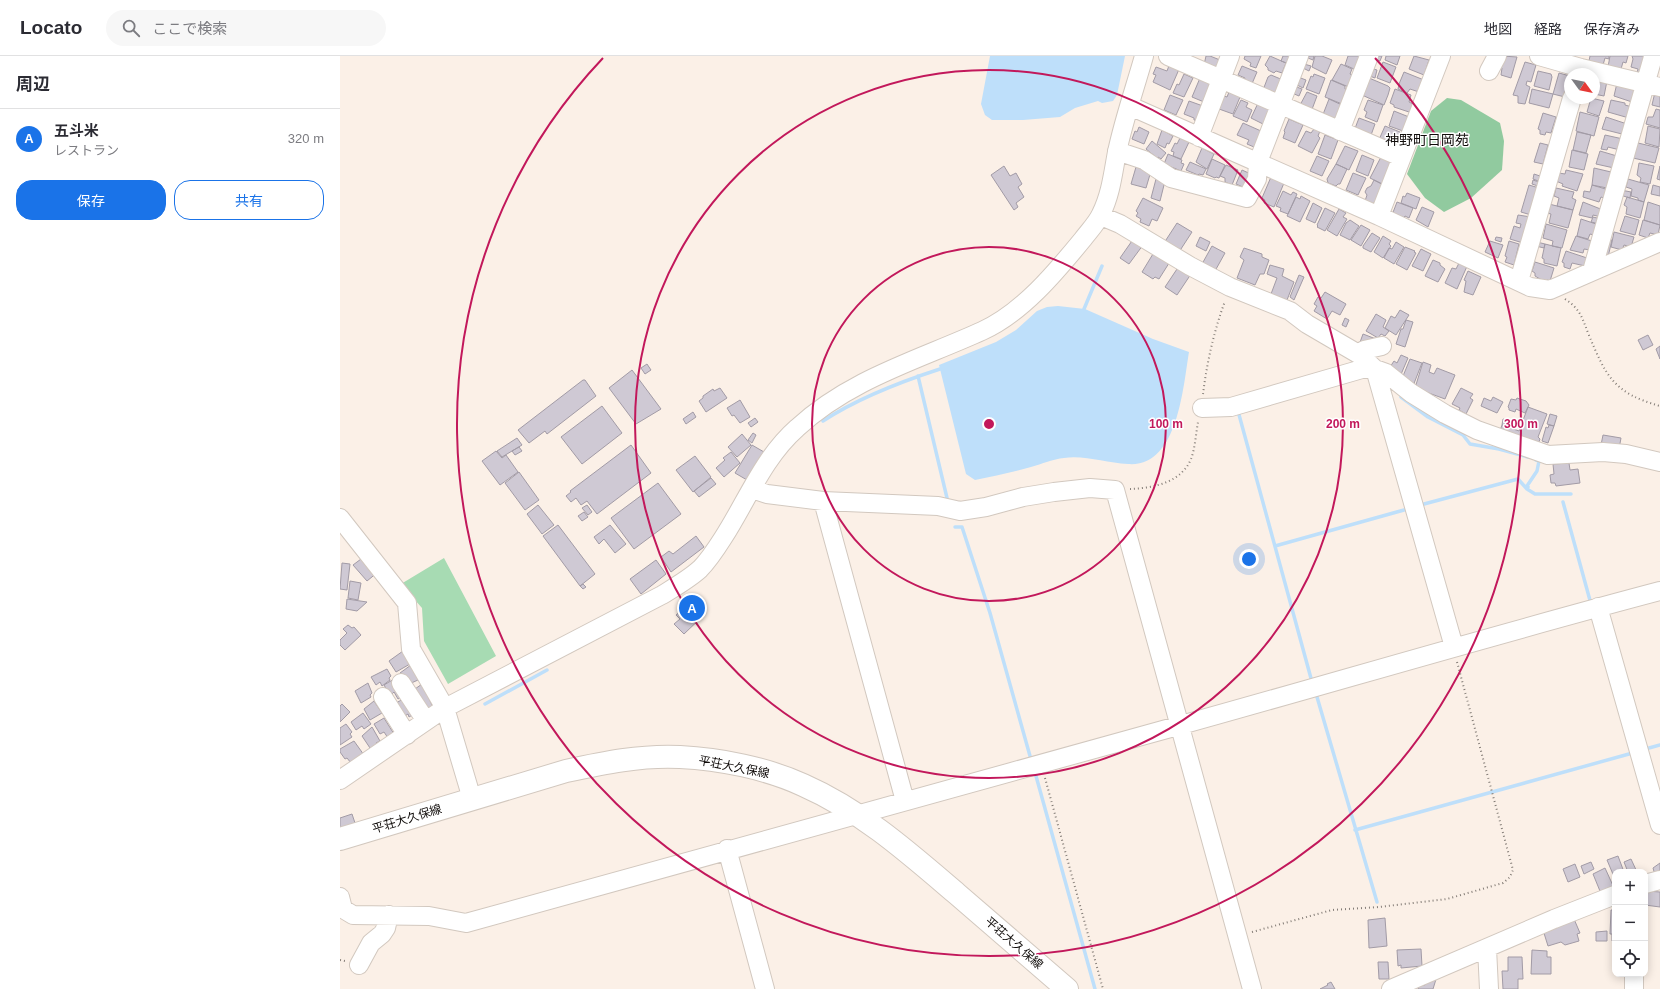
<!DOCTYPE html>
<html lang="ja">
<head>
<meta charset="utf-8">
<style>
  body { margin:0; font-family:Arial,"Noto Sans JP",sans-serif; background:#f7f7f7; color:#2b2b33 }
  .controls { position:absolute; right:12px; bottom:12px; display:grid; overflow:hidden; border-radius:8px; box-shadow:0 2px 10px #0003 }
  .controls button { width:36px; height:36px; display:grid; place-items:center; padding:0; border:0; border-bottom:1px solid #e1e1e2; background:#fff; color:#2b2b33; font:20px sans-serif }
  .compass { position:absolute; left:1224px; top:12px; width:36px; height:36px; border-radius:50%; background:#fff; box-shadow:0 2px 10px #0003; rotate:123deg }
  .you { position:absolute; left:909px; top:503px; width:14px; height:14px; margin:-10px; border:3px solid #fff; border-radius:50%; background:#1a73e8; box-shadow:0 0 0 6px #1a73e833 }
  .badge { display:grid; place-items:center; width:26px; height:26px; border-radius:50%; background:#1a73e8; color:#fff; font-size:13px; font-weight:700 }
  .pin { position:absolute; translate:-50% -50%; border:2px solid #fff; box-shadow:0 1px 4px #0006 }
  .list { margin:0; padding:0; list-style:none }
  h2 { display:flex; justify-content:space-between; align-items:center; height:52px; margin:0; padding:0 16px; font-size:17px }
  h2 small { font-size:13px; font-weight:400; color:#7c7c81 }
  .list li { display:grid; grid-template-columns:26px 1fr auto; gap:12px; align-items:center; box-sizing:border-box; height:60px; padding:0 16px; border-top:1px solid #e1e1e2 }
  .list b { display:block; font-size:15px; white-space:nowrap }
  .list p { margin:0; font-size:13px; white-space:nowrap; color:#7c7c81 }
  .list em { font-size:13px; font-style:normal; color:#7c7c81 }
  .actions { display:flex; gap:8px; padding:12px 16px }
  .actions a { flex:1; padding:9px 0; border:1px solid #1a73e8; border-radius:16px; text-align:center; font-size:14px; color:#1a73e8 }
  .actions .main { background:#1a73e8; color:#fff }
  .icon { flex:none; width:22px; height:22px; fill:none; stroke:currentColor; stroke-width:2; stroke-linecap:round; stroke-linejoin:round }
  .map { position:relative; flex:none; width:1320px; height:933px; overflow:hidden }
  header { display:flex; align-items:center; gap:24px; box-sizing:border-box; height:56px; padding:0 20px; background:#fff; border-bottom:1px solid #e1e1e2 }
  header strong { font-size:19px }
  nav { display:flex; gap:22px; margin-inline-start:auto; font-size:14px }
  .search { width:280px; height:36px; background:#f7f7f7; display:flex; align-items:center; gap:10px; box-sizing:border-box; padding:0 14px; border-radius:22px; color:#7c7c81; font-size:15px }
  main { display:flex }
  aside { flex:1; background:#fff }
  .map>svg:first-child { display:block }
</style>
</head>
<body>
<header>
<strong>Locato</strong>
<div class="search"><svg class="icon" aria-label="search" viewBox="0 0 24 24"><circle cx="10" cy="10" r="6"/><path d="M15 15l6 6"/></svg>ここで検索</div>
<nav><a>地図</a><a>経路</a><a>保存済み</a></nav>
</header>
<main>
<aside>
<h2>周辺<small></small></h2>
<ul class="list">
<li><span class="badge">A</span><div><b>五斗米</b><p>レストラン</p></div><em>320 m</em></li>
</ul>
<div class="actions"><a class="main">保存</a><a>共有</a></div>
</aside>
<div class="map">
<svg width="1320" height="933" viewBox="0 0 1320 933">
  <rect width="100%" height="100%" fill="#fbf0e7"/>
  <path fill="#a7dbb3" d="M104,502L156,600L108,628L84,585L82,552L61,528Z"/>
  <path fill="#91ca9f" d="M1107,42L1121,44L1160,67L1164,85L1162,114L1131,142L1104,156L1085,142L1067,118L1091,55Z"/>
  <path fill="#bedffa" d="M650,0H785L777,39L773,45L762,47L758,45L735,52L720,61L683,64H652L645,59L641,48Z
    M718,250L745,253L813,283L849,296C843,331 838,412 788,408C766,407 745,399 724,402C713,403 702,408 691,411C673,416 654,420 635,424L626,418L599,309L656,286L676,274L697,255L707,251Z"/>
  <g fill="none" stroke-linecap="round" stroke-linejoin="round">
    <path stroke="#bedffa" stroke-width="3.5" d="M744,253L762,210
      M578,320L607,442
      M1061,341L1088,361L1123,379L1130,388L1159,393L1188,401
      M898,355L972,626
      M483,365C515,344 563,325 600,313
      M1188,431L1187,430L1197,415L1199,405L1196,404
      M1223,446L1251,548
      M1084,448L1178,423L1187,433L1195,438H1231
      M615,471H622L650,557L690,700
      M935,490L1064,454
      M977,641L1037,846
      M145,648L207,614
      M1309,692L1320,689
      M696,720L755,933
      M1015,774L1289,698"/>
  </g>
  <path fill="#cfc9d4" stroke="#a29ba6" d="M866,0H870L880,4L877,14L864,9Z
    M905,0H921L916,12L910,10L911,7L904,3Z
    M930,0L946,7L942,17L936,15L934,17L928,14V12L925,9Z
    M943,0H950L949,8L941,5Z
    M969,0H974L973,4L968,2Z
    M975,0H982L992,4L986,18L972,11Z
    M1008,0H1023L1014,13L1005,9Z
    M1034,0H1042L1040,5L1033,2Z
    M1046,0H1060L1057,9L1045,4Z
    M1074,0L1089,4L1084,19L1069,13Z
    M1162,0L1177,1L1171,22L1161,19L1162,12L1159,10Z
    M1250,0H1269V3L1265,2L1263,9L1249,5Z
    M1270,0H1288L1286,7L1283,6L1281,13L1268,11Z
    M1292,0H1307L1301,18L1297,17L1298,13L1291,11L1293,3Z
    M1043,6L1056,11L1050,27L1037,22Z
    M1185,6L1196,9L1191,26L1187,25L1186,29L1190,31L1185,48L1178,47V40L1173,39Z
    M830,7L840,11L830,34L813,26L816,19L813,18L816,11L827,15Z
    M964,8L971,10L969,15L963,12Z
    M1001,8L1012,13L1010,18L1015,20L1011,32L992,24Z
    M902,10L917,16L911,30L903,27L905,22L898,19Z
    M1030,12L1037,14L1035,22L1027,19Z
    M1198,15L1211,18L1212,21L1209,34L1194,30Z
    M1064,16L1084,24L1079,36L1070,33L1067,37L1058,33L1059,28Z
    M1219,17L1230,20V26L1225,41L1213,38Z
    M844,18L853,22L844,41L833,37L837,28L839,29Z
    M974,18L985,22L979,38L966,33L971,20L973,21Z
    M931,19L943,24L937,39L923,34L928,21Z
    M958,21L966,24L963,32L955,28Z
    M1254,21L1267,25L1264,40L1254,38Z
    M860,22L872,27L864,46L852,41Z
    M1029,22L1048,30L1050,32L1048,39L1044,49L1022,39Z
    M991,24L1005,30V33L1008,34L1002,48L985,41Z
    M1277,27L1296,33L1292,46L1274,40Z
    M954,30L962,33L959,40L952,37Z
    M1055,33L1071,39L1069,46L1075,49L1072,57L1054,51V49L1050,47Z
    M1192,33L1213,38L1209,52L1189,47Z
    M889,36L900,41L893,58L879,53L884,40L887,41Z
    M967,36L977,40L971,56L959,51Z
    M1315,36L1320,37V51L1312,49Z
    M830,39L843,44L836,59L824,54Z
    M1251,42L1264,45L1259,60L1247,56Z
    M989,43L1004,50L994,66L982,61Z
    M901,44L908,47L906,51L912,54L907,66L893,60Z
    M1028,44L1043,49L1037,66L1025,61L1027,56L1024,54Z
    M1271,44L1285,47V49L1292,51L1289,62L1268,56Z
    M849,45L863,50L857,65L854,64V62L844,58Z
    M919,45L932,55L925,69L911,62Z
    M1316,53L1320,54V72L1306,68L1308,61H1313Z
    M1054,55L1069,61L1063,75L1049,70Z
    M1240,56L1259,61L1254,80L1236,75Z
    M1203,57L1216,61L1211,77L1206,76L1205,79L1200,78V74L1198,73Z
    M1266,61L1287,68L1282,78L1262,73Z
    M1019,62L1035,68L1030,82L1014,75Z
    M949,63L963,69L955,87L943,82L945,76L944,75Z
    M903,67L921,75L914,91L907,88L909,84L897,79Z
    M1045,70L1060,76L1057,84L1059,85L1056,94L1038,86Z
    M1308,70L1320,73L1319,91L1305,87Z
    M799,71L809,76L804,88L792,83L795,75L797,76Z
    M974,73L980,75L978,80L980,82L972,97L958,90L966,75L971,77Z
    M822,74L833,80L829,88L827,87L825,92L817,88Z
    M1237,76L1251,79L1246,97L1233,94Z
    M985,79L998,84L991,103L978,98Z
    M1265,79L1283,83L1280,94L1268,91L1267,94L1261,93Z
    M840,82L849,86L841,103L833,100L834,96L831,95L835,87L837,88Z
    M812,85L826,97L821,103L818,101L817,102L806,93Z
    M1200,87L1208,89L1203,108L1194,106Z
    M1298,87L1319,92L1315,107L1293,102Z
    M1005,90L1018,95L1009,114L996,108Z
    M862,92L874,98L867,113L856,106Z
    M1232,94L1248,98L1244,114L1229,111Z
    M1260,95L1277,100L1274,112L1256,108Z
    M828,98L842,104L841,107L844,108L841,115L824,108Z
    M1022,99L1034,104L1028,120L1016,115Z
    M977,100L989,105L982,120L970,115Z
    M1041,101L1053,107L1042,128L1030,122Z
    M872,103L885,109L879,122L876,121L875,122L866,118Z
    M850,106L866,113L863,119L859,118L858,119L846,114Z
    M1299,107L1314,110L1310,128L1300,126L1301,122L1297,119Z
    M996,108L1007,113L1000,128H998L996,130L988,127L987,123Z
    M886,109L898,114L892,129L885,126V122L880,120Z
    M664,110L670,120L676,117L682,128L678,131L684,141L676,147L678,151L674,154L651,119Z
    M1320,110V124L1317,123Z
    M796,111L811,115L806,132L791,128Z
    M1254,112L1271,116L1267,132L1252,129Z
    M902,114L913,119L905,132L896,128Z
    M1226,114L1243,118L1237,135L1222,130L1223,128L1216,125L1219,117L1225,118Z
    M1013,117L1026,122L1018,139L1006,134Z
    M1194,118L1203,121L1201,126L1193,123Z
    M931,121L944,127L934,151L924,147L925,144L922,142Z
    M816,123L825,125L820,145L811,142Z
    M1288,123L1309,129L1304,146L1298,144V142L1291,140L1292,133L1286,131Z
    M1034,124L1042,128L1037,147L1034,146L1033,149L1025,145L1027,139L1025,136L1027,132L1031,130Z
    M1193,124L1202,127L1201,131L1192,128Z
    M1189,129L1199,132L1191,159L1181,156Z
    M1252,129L1269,134L1267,143L1261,141L1259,146L1243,141L1244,135L1250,136Z
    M1313,129L1320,131V140L1311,138Z
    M1216,132L1234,136L1232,142L1236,144L1233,154L1217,150L1219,142L1214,140Z
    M1281,134L1291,136L1290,142L1280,139Z
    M943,135L951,139L953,136L957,138L948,158L940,155L941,152L936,150Z
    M1067,137L1080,142L1076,153L1061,147L1063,140L1065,141Z
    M961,140L970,145L960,166L947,160L956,141L960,143Z
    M1287,141L1304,146L1300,162L1286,158L1287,151L1284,149Z
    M803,142L823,152L817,165L812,163L809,170L800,166L801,163L796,160L798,157L796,155Z
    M1057,146L1073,152L1069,162L1065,160L1063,163L1052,159Z
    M1243,146L1263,154L1261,161L1253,159L1252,162L1239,159Z
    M1308,146L1320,150V169L1304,164Z
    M973,147L982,152L975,167L966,163Z
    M1209,148L1233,154L1228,172L1209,167L1211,158L1207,157Z
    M1082,151L1094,156L1088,171L1076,164Z
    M985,152L995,157L985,175L977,171L978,170L977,169Z
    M999,153L1006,157L1003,161L1007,163L997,180L987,174Z
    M1178,159L1191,161L1183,187L1170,183L1174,170L1180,172L1181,168L1176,167Z
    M1285,160L1299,164L1295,179L1280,175Z
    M1253,161L1261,163L1260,168L1251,166Z
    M1241,163L1256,168L1254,179L1250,178L1248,183L1237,180Z
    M1010,164L1019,170L1010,184L1000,179L1006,167Z
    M1303,164L1320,169L1318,179L1310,177L1308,182L1299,179Z
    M837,167L852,176L839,196L824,187Z
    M1206,168L1227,174L1222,192L1212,190L1213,185L1203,182Z
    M1021,169L1030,174L1021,190L1011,184Z
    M1274,176L1294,181L1291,191L1284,189L1282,194L1271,191Z
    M1032,177L1040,182L1031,196L1023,192V190Z
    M1043,180L1051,185L1049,188L1051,190L1043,202L1034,196Z
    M1236,180L1252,185L1250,194L1244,193L1243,197L1230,194Z
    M860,181L870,186L866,195L856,190Z
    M1156,181L1162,182L1161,186L1155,184Z
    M794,182L803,189L789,208L780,202Z
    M1268,184H1272L1268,201L1264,200Z
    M1150,185L1163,189L1158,202L1145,196Z
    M1169,185L1179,188L1174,209L1165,206L1167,201L1165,200Z
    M1056,186L1064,191L1054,208L1044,202L1049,192L1052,193Z
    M1197,186L1205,188L1204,192L1196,190Z
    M1205,188L1221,192L1217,210L1204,207V203L1202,202Z
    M872,190L885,197L875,215L862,208Z
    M1065,191L1075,195L1074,196L1076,197L1067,214L1056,208Z
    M904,192L922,198V201L929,204L924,218H920L915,229L897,222L904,204L900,201Z
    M816,193L831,204L819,223L815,221L813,223L802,216Z
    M1081,193L1091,198L1083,215L1072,210Z
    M1226,195L1247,202L1245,210L1232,207L1230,213L1224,211V207L1222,206Z
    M1093,204L1100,207V209L1105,213L1098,226L1085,220Z
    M1120,205L1128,208L1117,233L1105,227L1112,212L1116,213Z
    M1195,206L1214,212L1210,225L1207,224L1205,226L1195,220V217L1192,215Z
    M930,209L944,213L942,220L954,226L947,244L931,238L937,222L927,218Z
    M839,210L851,218L837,239L825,231Z
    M1128,215L1141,221L1133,239L1124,236L1126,225L1124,224Z
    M959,219L964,221L954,244L950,241Z
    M985,236L1006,248L1000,259L992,255L987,263L974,255L977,250L974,248L978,241L981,242Z
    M1060,254L1069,259L1056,279L1045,272L1051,260L1055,262Z
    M1036,258L1046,264L1043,271L1049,275L1045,280L1041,278L1038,282L1026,275Z
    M1005,262L1009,264L1006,271L1002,269Z
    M1066,264L1073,266L1065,291L1056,288L1061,273H1063Z
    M1023,278L1036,283L1019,289Z
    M1308,279L1313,289L1303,294L1298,284Z
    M1320,290V303L1316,293Z
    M1061,299L1068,302L1059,323L1048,314L1054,305L1057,307Z
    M1070,303L1082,307L1073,330L1061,325Z
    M1083,306L1091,309L1089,316L1094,318L1097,312L1115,319L1105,343L1075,332Z
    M307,308L311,314L305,318L301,312Z
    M292,314L321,353L296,368L269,332Z
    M243,324H245L256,340L207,378L205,375L189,387L178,374Z
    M380,332L387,342L366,356L359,345L363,342V340L373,333L374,335Z
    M1121,332L1133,338L1130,342L1133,344L1126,358L1119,354L1120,352L1112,348Z
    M1153,341L1163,346L1157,357L1141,350L1144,342L1151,345Z
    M1177,342L1186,345L1189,349L1185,357L1176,353L1175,356L1169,354V352L1168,351L1171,343L1176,344Z
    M400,344L410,361L400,367L394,359L392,360L387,352Z
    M262,350L282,377L242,408L221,381Z
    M1188,351L1207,358L1198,381L1200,383L1197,391L1159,377L1162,369L1179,375Z
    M353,356L356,361L346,368L343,363Z
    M1210,358L1217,360L1214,370L1207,368Z
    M415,362L418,366L411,371L408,367Z
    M1163,363L1167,364L1166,370L1162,369Z
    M1209,369L1214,370L1208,387L1202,385L1206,371L1208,372Z
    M413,377L416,379L412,387L408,384Z
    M402,378L411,389L397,401L388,391Z
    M1263,379L1281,382L1279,393L1261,389Z
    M177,382L182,389L162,401L157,395Z
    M291,389L311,417L257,458L247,445L241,449L236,442L231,446L226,440L231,436L230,435Z
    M412,389L424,396L407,424L395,417Z
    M179,391L182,395L175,399L172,395Z
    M156,395L162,402L166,399L178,416L160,429L142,405Z
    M391,396L400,407L384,421L376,412L385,404L383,402Z
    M355,400L371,421L353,436L336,414Z
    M1229,407L1230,414L1238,413L1240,427L1216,430L1215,427H1211L1210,419L1214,418L1213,408Z
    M179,416L199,444L185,454L165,427Z
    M371,422L376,428L359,441L354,435Z
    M318,427L341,458L294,493L271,462Z
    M198,449L214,469L202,478L187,458Z
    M247,449L252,456L248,459L242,452Z
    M244,456L248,461L242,465L238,460Z
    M218,469L255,518L240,530L203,480Z
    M270,469L286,488L275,497L264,483L259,488L254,481Z
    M356,480L364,491L331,516L321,501L329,495L333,498Z
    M25,500L38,516L27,525L13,509Z
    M316,504L326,518L301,538L290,523Z
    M2,507L10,508L7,534L0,533Z
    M10,525L21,527L18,544L8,542Z
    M243,528L246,531L243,533L240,530Z
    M7,543L27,546L17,555L6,553Z
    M354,545L366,557L344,578L334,568L340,563L336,559Z
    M8,569L12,572L14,571L21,579L5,594L0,589V584L7,577L3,573Z
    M63,595L70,608L56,616L49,605Z
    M71,609L78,620V624L69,628L60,617Z
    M47,613L51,620L49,622L50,624L42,630L40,626L36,629L31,621Z
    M54,623L63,640L58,643L54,636L52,638L48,636L44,629Z
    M28,627L32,637L30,639L31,641L21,647L15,635Z
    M82,628L93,651L87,654L75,633Z
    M65,642L74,658L69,661L68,658L65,660L56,647Z
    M34,645L42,657L30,664L24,653Z
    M2,648L10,656L0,666V650Z
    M23,657L31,668L24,673L22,670L16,674L11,666Z
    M44,662L54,678L48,682L44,676L40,678L34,668Z
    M6,668L12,676L10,678L12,681L0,689V672Z
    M32,671L40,685L36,687L38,690L32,695L22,680Z
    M14,685L24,699L11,707L7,702L5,703L0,696V693Z
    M12,758L16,770L0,775V762Z
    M1278,800L1284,816H1275V823L1267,804Z
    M1291,803L1297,816H1288L1284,806Z
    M1251,806L1254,813L1244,818L1241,810Z
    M1320,807V818L1315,819L1313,812Z
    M1235,808L1240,821L1228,826L1223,813Z
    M1265,812L1275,834L1262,840L1253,818Z
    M1307,835L1320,836V851L1305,849Z
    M1271,854H1275V885H1272V878H1270Z
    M1045,862L1047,890L1029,892L1028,864Z
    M1234,863L1240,877L1237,878L1239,885L1225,889L1221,886L1208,890L1203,874Z
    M1267,875V885H1256V876Z
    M1081,893L1082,910L1061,912V909L1058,910L1057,894Z
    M1192,894L1207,895V901H1211V918H1191Z
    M1168,901H1182L1183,923H1178V933H1163L1162,915H1168Z
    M1038,906H1048L1049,923H1039Z
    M1097,920L1093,933H1078L1079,928L1085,929L1086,923Z
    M991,926L995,933H980L988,929L987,928Z"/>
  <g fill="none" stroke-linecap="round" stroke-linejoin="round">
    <g stroke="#d2c8bf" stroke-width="20">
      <path id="minor" d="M828,0L1061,101
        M1199,0L1241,12L1320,31
        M1149,15L1157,0
        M790,50L1039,160L1190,231L1210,234L1320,186
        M1000,75L1029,0
        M859,81L890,0
        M777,95L804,104L831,122L907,142L917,123L918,106L959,0
        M761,160L780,168L850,210L890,231L950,255L967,268L1020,299L1035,313L1046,317L1071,337L1105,358L1137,374L1208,399L1263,396L1286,398L1320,406
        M1039,160L1101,0
        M1252,215L1313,1
        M1179,225L1232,42
        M1020,299L1024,294L1042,290
        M862,352L891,351L1022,313H1035L1114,591
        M412,433L427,438L483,445L598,450L620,455L646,451L683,441L714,436L750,432L775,434L912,933
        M483,445L565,745
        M0,462L67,547L71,593L105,652L132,743
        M1258,551L1320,769
        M61,627L86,665
        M43,641L67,679
        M0,724L105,652L322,539C335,531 349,523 360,513C369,504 376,493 383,482C407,445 423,402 457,372C510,323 578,304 642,275C682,257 716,216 743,183C749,175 757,167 761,158C771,138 773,117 777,96C784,63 795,32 804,0
        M387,793L425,933
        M1305,828L1320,824
        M0,841L3,853L13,859L89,860L126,867C362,801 598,736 834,671C996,626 1157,578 1320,535
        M1147,892L1149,933
        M19,909L31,887L42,878L46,872L49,859
        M1051,933L1214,863L1275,839
        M1294,933V918"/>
    </g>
    <g stroke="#d2c8bf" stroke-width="24">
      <path id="major" d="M0,783L226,715C263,707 301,699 340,701C380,703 426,712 463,729C522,755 569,797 617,838C654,870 690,901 727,933"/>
    </g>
    <path stroke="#847d77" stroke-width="2" stroke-dasharray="1 3" stroke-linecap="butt" d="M1225,243C1240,253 1242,261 1248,277C1266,320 1273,337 1320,350
      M863,338C867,306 874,275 885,245
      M790,433C813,432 841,427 851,403C855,393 856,377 858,366
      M705,722L763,933
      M912,876L992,854L1039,851L1107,843L1163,827L1170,821L1173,814L1117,606
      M0,904L5,905"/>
    <use href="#minor" stroke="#fff" stroke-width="18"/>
    <use href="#major" stroke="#fff" stroke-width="22"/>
  </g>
  <g fill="none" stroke="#c2185b" stroke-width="2">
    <circle cx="649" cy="368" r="177"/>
    <circle cx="649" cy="368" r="354"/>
    <path d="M1035 2A532 532 0 1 1 263 2"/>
  </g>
  <g text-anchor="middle" stroke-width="3" stroke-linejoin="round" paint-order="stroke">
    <g font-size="12" fill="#100c0a" stroke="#fff">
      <text transform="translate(394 711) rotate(11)" y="4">平荘大久保線</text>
      <text transform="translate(67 763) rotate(-17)" y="4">平荘大久保線</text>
      <text transform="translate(674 887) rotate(41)" y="4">平荘大久保線</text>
    </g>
    <g font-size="14" fill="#100c0a" stroke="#fff">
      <text x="1087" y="89">神野町日岡苑</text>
    </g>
  </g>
  <circle cx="649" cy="368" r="6" fill="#c2185b" stroke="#fff" stroke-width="2"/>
  <g font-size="12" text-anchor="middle" font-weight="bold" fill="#c2185b" stroke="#fff" stroke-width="3" stroke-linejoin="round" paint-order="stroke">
    <text x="826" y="372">100 m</text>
    <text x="1003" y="372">200 m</text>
    <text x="1181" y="372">300 m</text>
  </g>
</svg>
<div class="controls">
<button>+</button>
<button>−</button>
<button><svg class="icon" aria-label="locate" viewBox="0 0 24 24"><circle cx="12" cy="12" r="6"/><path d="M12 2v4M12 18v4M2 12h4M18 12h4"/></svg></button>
</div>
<svg class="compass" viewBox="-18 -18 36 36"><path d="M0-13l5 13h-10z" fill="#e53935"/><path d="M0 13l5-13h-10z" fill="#7c7c81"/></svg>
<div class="you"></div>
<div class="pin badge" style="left:352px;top:552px">A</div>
</div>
</main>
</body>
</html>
